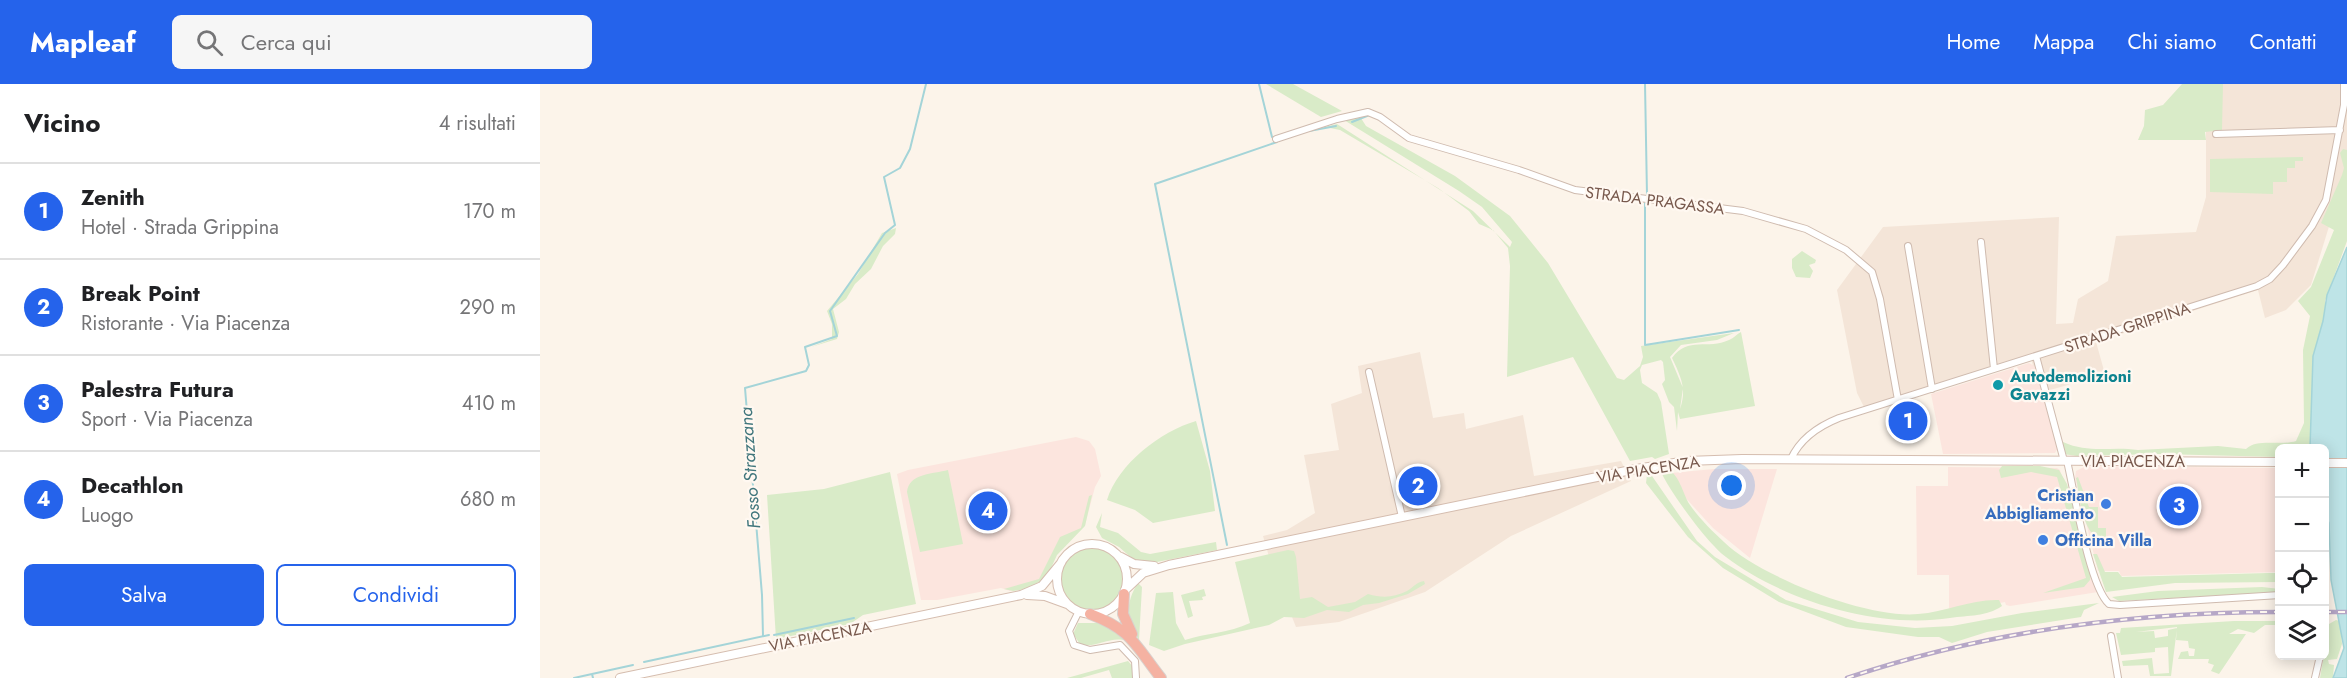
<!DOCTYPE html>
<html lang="it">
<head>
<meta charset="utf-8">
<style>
  body { margin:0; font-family:Jost,sans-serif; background:#f6f6f6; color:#202124 }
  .controls { position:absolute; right:18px; bottom:18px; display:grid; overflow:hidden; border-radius:9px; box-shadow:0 3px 15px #0003 }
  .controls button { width:54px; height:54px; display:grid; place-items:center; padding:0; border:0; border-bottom:2px solid #e0e0e0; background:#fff; color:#202124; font:30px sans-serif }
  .you { position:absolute; left:1192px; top:402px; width:21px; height:21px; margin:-15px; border:4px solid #fff; border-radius:50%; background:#1a73e8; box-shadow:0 0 0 9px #1a73e833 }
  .badge { display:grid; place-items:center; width:39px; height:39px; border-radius:50%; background:#2563eb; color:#fff; font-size:20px; font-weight:700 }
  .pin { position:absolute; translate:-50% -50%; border:3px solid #fff; box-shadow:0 2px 6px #0006 }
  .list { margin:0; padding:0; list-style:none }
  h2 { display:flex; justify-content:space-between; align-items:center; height:78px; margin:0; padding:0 24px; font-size:26px }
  h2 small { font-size:20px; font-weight:400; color:#757577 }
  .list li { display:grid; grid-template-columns:39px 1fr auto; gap:18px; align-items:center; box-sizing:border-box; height:96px; padding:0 24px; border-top:2px solid #e0e0e0 }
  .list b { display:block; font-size:22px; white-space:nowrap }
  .list p { margin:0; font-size:20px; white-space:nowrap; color:#757577 }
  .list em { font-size:20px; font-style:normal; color:#757577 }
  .actions { display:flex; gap:12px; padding:18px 24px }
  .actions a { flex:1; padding:14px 0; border:2px solid #2563eb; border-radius:9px; text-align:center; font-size:21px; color:#2563eb }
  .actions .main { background:#2563eb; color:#fff }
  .icon { flex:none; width:33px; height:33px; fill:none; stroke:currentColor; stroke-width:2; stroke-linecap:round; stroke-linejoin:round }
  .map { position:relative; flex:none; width:1807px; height:594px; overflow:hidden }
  header { display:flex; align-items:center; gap:36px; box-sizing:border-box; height:84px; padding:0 30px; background:#2563eb; color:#fff }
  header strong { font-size:28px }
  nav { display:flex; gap:33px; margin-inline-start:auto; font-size:21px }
  .search { width:420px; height:54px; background:#f6f6f6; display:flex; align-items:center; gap:15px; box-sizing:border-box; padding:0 21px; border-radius:9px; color:#757577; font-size:22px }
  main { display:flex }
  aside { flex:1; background:#fff }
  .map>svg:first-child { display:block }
</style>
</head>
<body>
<header>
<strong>Mapleaf</strong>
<div class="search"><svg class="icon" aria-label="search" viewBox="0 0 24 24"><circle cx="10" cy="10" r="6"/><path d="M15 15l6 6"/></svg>Cerca qui</div>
<nav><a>Home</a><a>Mappa</a><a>Chi siamo</a><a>Contatti</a></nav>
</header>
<main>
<aside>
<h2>Vicino<small>4 risultati</small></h2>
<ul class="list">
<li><span class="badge">1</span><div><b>Zenith</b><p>Hotel · Strada Grippina</p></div><em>170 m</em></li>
<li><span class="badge">2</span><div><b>Break Point</b><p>Ristorante · Via Piacenza</p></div><em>290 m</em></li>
<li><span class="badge">3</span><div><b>Palestra Futura</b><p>Sport · Via Piacenza</p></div><em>410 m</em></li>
<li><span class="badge">4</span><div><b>Decathlon</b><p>Luogo</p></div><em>680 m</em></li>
</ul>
<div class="actions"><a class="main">Salva</a><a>Condividi</a></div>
</aside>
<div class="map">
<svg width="1807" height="594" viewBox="0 0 1807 594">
  <rect width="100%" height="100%" fill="#fcf4ea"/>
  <path fill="#f4e5d8" d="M1666,0H1807V84L1771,201L1746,226L1725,234L1718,206L1556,258L1565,290L1500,309L1491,274L1326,327L1317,309L1297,206L1343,143L1519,133L1516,240L1533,239L1538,215L1568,197L1576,152L1656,148L1666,113Z
    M880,268L893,334L924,329L926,345L983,331L994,392L1081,377L1091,397L971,452L885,508L799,538L756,543L732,483L723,452L747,446L775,429L764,371L799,366L791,320L822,309L818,282Z"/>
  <path fill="#fce5de" d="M1489,279L1496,283L1518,364L1515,369L1403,370L1391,310Z
    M536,353L549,357L555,365L561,392L555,403L545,441L516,471L501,498L470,507L461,504L397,516H381L357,390L368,386Z
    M1546,382L1739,384V488L1581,492L1579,487H1558L1535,394L1536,387Z
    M1408,383L1517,384L1520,386L1558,508L1470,522L1466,521L1465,518L1409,528V491H1377L1376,402H1408Z
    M1174,385H1237L1210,474L1173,444L1142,410L1131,389Z"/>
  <path fill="#d9ebc8" d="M726,0H753L802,27L781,33Z
    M1642,0H1683L1682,46L1665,48L1666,56H1598L1604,42L1605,26L1623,21Z
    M819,31L826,42L915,92L970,132L1008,179L1077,294L1084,296L1100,282L1103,273L1101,262L1194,249L1177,256L1141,261L1130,273L1143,304L1140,325C1147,305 1141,293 1132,274C1148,252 1168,266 1189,256C1194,254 1197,250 1201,248L1215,322L1140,335L1138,328L1137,347L1134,323L1129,318L1122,300L1125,296L1123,278L1121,276L1102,281L1100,286L1102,299L1117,309L1121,318L1129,370L1115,375L1112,373L1090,377L1033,273L967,293L970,182L968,164L953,146L939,140L929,127L898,104L800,46L785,43L797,40L933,127L970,163L972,158L942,123L919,107L804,36Z
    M1803,65L1807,66V157L1785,217L1789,245L1784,364H1740L1739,373L1619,370L1537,372L1523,370L1520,359L1523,358C1550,370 1571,362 1598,366L1678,362L1706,365C1717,354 1740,362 1756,357L1764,339L1763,266L1770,232L1758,217L1771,203L1794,146L1781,139L1802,91L1804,84L1800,69Z
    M1763,73V77H1755V84H1747V98H1733V110L1670,108V75Z
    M356,144L355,150L343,162L331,185L315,200L306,215L293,225L299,248L297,255L271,263L292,255V240L287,227L318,190L342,149Z
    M1262,167L1276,176L1275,179L1269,181L1273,187L1270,194L1256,193L1252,184V175Z
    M656,337L670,387L675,427L613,439L595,426L567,416C578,380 621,347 656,337Z
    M1462,382H1500L1519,386L1527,400L1551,488L1550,496L1544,503L1503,509L1546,494L1517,393L1491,388L1461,394L1459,386Z
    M1125,384C1140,389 1142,409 1150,421C1159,434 1172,447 1184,458C1220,493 1329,535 1378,530C1406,528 1431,515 1459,516L1462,522C1446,533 1429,531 1410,534C1338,545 1244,517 1186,473C1167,459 1130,408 1120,386Z
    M408,386L423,460L380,468L367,408C369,389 393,390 408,386Z
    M350,388L376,520L323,531L310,540L236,555L227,411L284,405Z
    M1107,391L1112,392L1157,457L1175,473L1246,516L1318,538L1375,544L1412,542L1482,529L1559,519L1544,526L1541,533L1447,548L1412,559L1399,553H1378L1306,543L1239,518L1183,484L1148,453L1106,399Z
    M1538,393L1549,423H1558V444H1566V457C1542,455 1540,413 1536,394Z
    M552,411L545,442L517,471L507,493L487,505L473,507L464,505L499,495L520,453L541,444L549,412Z
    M562,429L560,443L578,449L601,468L610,470L676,458L677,466L612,479L594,476L579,463L562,454L556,443Z
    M520 495a32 32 0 1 1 64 0a32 32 0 1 1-64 0Z
    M748,466L754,467L756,473L760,515L772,513L788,523L815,518L828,510C842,514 853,514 867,507C874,503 875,499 884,497L885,500L868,510L839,519L823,521L809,528L787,526L764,534L744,533L729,541L645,560L624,567L609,561L616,509L633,508L636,539L645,556C666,549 689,549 710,539L695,478Z
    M1553,470H1557L1565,488H1578L1582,493L1728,489H1739V498L1635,499L1566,508Z
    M598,499L602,503L599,556C586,536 585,519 598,499Z
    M1722,503L1740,505L1739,508L1579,517L1572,513L1618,507Z
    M664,505L666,512L662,513L663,516L649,517L653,532L648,534L641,511Z
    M1796,536L1800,537L1802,560L1797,575L1788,576L1789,580L1794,581L1793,594H1780L1789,540Z
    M1694,537H1737L1739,541H1725L1714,549L1698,545L1689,550H1706L1679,590L1671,587L1674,581L1668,579L1669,575H1638L1641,568L1648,567L1649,572H1654L1655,565L1649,564L1648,557L1636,556L1637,543L1596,548L1614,547L1615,554L1628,552V546L1637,544L1631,592H1610L1608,581L1583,582L1582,577L1612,574L1614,590L1629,589L1628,563L1615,564V568L1581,571L1576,549H1580L1581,544Z
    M538,539H567L587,557C570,551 557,565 540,560L533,550Z
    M588,577L594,584L592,594H572L569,586L541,594H527Z"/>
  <path fill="#bee4e7" stroke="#a4d4d8" stroke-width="1.5" d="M1807,163V594H1793L1804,564L1791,496L1789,439L1785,430L1784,364H1770L1773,272L1783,237L1787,211Z"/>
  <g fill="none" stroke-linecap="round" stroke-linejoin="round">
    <path stroke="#a4d4d8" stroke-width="2" d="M719,0L732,53
      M1105,0L1107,111
      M812,38L832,30
      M769,47L796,42
      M1105,119V261L1199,246
      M687,461L615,100L737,58
      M234,551L314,534
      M223,552L222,511L205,304L266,287L269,281L265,263L297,252L290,227L345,149L355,141L344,93L360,84L370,65L386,0
      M104,578L229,551
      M34,594L52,590
      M53,594L52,590L93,581"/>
    <g stroke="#cfbbaf" stroke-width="8">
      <path id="street" d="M1676,50L1800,46
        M736,55L797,35L828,28L840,33L869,54L979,86L1035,106L1203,127L1266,145L1306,166L1332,188L1340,215L1358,316
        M1441,158L1454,285
        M1368,162L1392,305
        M1496,272L1524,377
        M829,288L862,433
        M1251,375C1260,355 1279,342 1299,334L1717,202L1730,195L1743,181L1772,142L1786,116L1804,21V0
        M1527,377C1534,406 1549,502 1569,520L1580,521L1740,511
        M539,527L529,547L534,561L550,566L580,561L595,577L596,594
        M1571,552L1578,594
        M1775,594L1780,572"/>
    </g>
    <g stroke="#d5bdaf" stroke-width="10">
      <path id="secondary" d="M1784,379H1807
        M517 495a35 35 0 1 1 70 0a35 35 0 1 1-70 0Z
        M581,473L594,480L614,482
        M585,506L603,489L629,481L1096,385L1147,377L1202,375L1740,378
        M487,511L505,512L527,520
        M80,594L481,511L502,502L521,479"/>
    </g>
    <g stroke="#d9d1cd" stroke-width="12">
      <path id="highway" d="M584,510L583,530L592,550
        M550,530C592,546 595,561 621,594"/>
    </g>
    <use href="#street" stroke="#fff" stroke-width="6"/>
    <use href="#secondary" stroke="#fff" stroke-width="8"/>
    <use href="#highway" stroke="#f5b2a2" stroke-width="10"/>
    <g stroke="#b6a7c7" stroke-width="4.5">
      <path id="rail" d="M1784,528H1807
        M1307,594C1447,547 1592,528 1740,528"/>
    </g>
    <use href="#rail" stroke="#fff8f1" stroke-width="2" stroke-dasharray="7" stroke-linecap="butt"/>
  </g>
  <circle fill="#0f9aa8" stroke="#fff8f1" stroke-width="2" cx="1458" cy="301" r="6"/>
  <g fill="#3f7fe0" stroke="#fff8f1" stroke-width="2">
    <circle cx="1566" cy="420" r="6"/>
    <circle cx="1503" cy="456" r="6"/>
  </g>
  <g text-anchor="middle" stroke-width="4.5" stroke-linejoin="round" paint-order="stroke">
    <g font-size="16" fill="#78594d" stroke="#fff8f1">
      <text transform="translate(1115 116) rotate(7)" y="6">STRADA PRAGASSA</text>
      <text transform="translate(1587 243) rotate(-18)" y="6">STRADA GRIPPINA</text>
      <text x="1593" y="383">VIA PIACENZA</text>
      <text transform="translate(1108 385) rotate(-9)" y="6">VIA PIACENZA</text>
      <text transform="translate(280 552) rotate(-11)" y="6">VIA PIACENZA</text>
    </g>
    <g font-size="16" font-weight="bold" fill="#0d838f" stroke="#fff8f1" text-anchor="start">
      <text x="1470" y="298">Autodemolizioni<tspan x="1470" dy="18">Gavazzi</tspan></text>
    </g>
    <g font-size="16" font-weight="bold" fill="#366cbe" stroke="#fff8f1" text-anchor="end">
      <text x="1554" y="417">Cristian<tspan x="1554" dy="18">Abbigliamento</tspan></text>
      <text x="1515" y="462" text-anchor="start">Officina Villa</text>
    </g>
    <g font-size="18" font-style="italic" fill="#40767c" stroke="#fff8f1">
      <text transform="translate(210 384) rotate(-94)" y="6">Fosso Strazzana</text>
    </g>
  </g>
</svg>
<div class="controls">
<button>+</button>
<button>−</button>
<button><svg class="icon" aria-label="locate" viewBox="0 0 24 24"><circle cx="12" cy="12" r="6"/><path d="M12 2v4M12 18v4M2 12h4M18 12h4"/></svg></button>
<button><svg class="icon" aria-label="layers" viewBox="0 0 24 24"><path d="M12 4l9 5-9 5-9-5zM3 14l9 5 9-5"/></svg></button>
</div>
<div class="you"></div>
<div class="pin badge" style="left:1368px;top:337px">1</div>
<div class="pin badge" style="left:878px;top:402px">2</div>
<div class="pin badge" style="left:1639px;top:422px">3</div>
<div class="pin badge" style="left:448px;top:427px">4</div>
</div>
</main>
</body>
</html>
